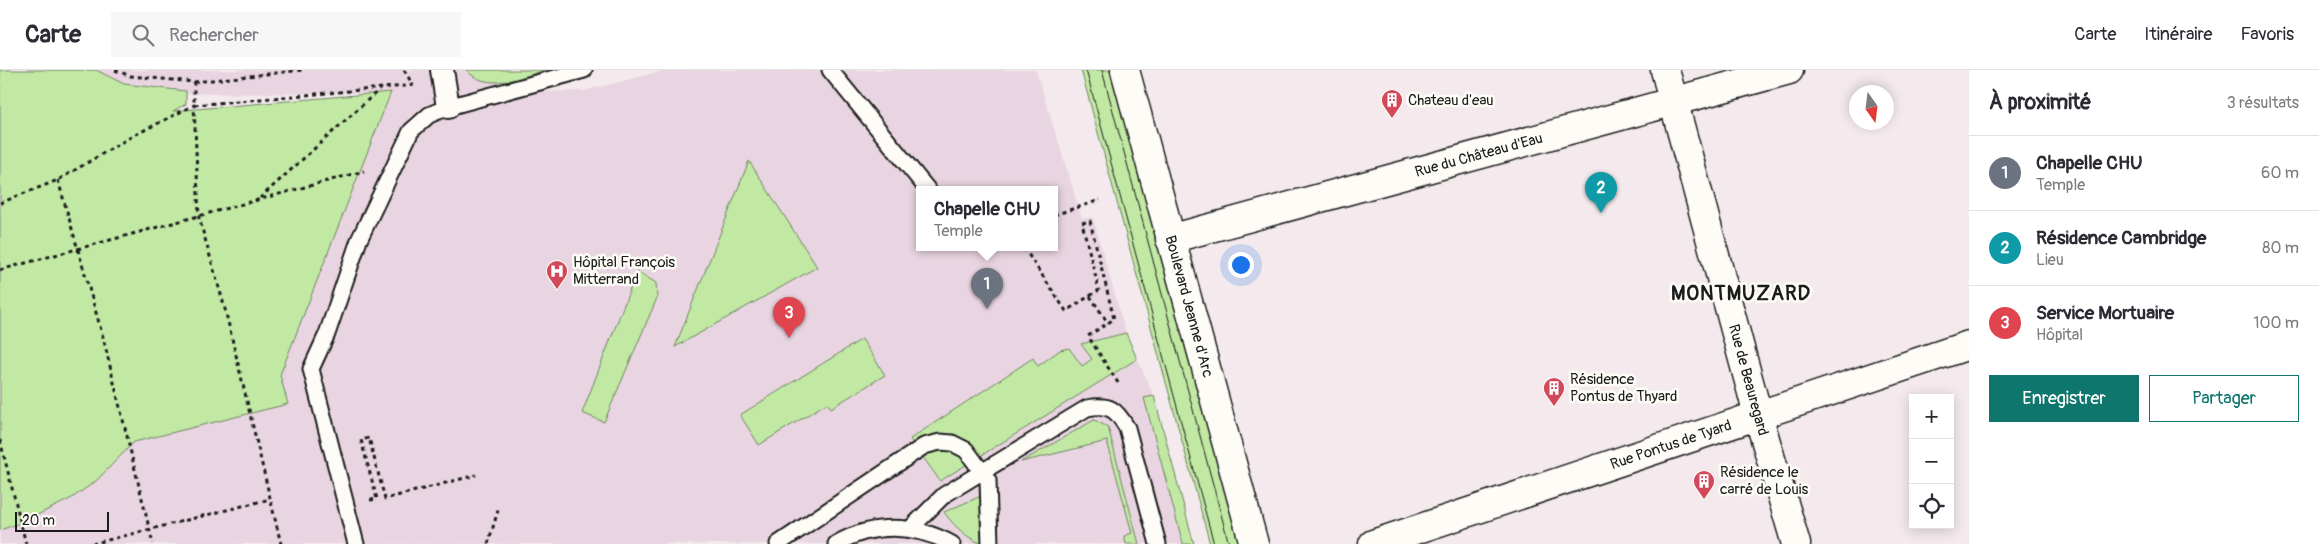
<!DOCTYPE html>
<html lang="fr">
<head>
<meta charset="utf-8">
<style>
  body { margin:0; font-family:Pangolin,sans-serif; background:#f7f7f7; color:#2b2b33 }
  .controls { position:absolute; right:15px; bottom:15px; display:grid; overflow:hidden; border-radius:0px; box-shadow:0 2px 12px #0003 }
  .controls button { width:45px; height:45px; display:grid; place-items:center; padding:0; border:0; border-bottom:1px solid #e1e1e2; background:#fff; color:#2b2b33; font:25px sans-serif }
  .compass { position:absolute; left:1849px; top:15px; width:45px; height:45px; border-radius:50%; background:#fff; box-shadow:0 2px 12px #0003; rotate:166deg }
  .scale { position:absolute; left:15px; bottom:12px; width:94px; box-sizing:border-box; padding-left:5px; border:2px solid #1c1c1c; border-top:0; font-size:14px; line-height:18px; white-space:nowrap; color:#1c1c1c; -webkit-text-stroke:4px #fdfcf7; paint-order:stroke }
  .you { position:absolute; left:1240px; top:194px; width:18px; height:18px; margin:-12px; border:4px solid #fff; border-radius:50%; background:#1a73e8; box-shadow:0 0 0 8px #1a73e833 }
  .badge { display:grid; place-items:center; width:32px; height:32px; border-radius:50%; background:#0f766e; color:#fff; font-size:16px; font-weight:700 }
  .pin { position:absolute; translate:-50% -41px; filter:drop-shadow(0 1px 2px #0008) }
  .pin::after { content:''; position:absolute; top:26px; width:18px; height:15px; background:inherit; clip-path:polygon(0 0,100% 0,50% 100%) }
  .popup { position:absolute; left:916px; top:116px; width:142px; height:65px; box-sizing:border-box; display:grid; place-content:center; border-radius:0px; background:#fff; filter:drop-shadow(0 1px 4px #0005); font-size:16px; white-space:nowrap; color:#7c7c81 }
  .popup b { font-size:19px; color:#2b2b33 }
  .popup::after { content:''; position:absolute; left:50%; top:100%; margin-left:-10px; border:10px solid transparent; border-top-color:#fff }
  .list { margin:0; padding:0; list-style:none }
  h2 { display:flex; justify-content:space-between; align-items:center; height:65px; margin:0; padding:0 20px; font-size:21px }
  h2 small { font-size:16px; font-weight:400; color:#7c7c81 }
  .list li { display:grid; grid-template-columns:32px 1fr auto; gap:15px; align-items:center; box-sizing:border-box; height:75px; padding:0 20px; border-top:1px solid #e1e1e2 }
  .list b { display:block; font-size:19px; white-space:nowrap }
  .list p { margin:0; font-size:16px; white-space:nowrap; color:#7c7c81 }
  .list em { font-size:16px; font-style:normal; color:#7c7c81 }
  .actions { display:flex; gap:10px; padding:15px 20px }
  .actions a { flex:1; padding:11px 0; border:1px solid #0f766e; border-radius:0px; text-align:center; font-size:18px; color:#0f766e }
  .actions .main { background:#0f766e; color:#fff }
  .icon { flex:none; width:28px; height:28px; fill:none; stroke:currentColor; stroke-width:2; stroke-linecap:round; stroke-linejoin:round }
  .map { position:relative; flex:none; width:1969px; height:474px; overflow:hidden }
  header { display:flex; align-items:center; gap:30px; box-sizing:border-box; height:70px; padding:0 25px; background:#fff; border-bottom:1px solid #e1e1e2 }
  header strong { font-size:24px }
  nav { display:flex; gap:28px; margin-inline-start:auto; font-size:18px }
  .search { width:350px; height:45px; background:#f7f7f7; display:flex; align-items:center; gap:12px; box-sizing:border-box; padding:0 18px; border-radius:0px; color:#7c7c81; font-size:19px }
  main { display:flex }
  aside { flex:1; background:#fff }
  .map>svg:first-child { display:block }
</style>
</head>
<body>
<header>
<strong>Carte</strong>
<div class="search"><svg class="icon" aria-label="search" viewBox="0 0 24 24"><circle cx="10" cy="10" r="6"/><path d="M15 15l6 6"/></svg>Rechercher</div>
<nav><a>Carte</a><a>Itinéraire</a><a>Favoris</a></nav>
</header>
<main>
<div class="map">
<svg width="1969" height="474" viewBox="0 0 1969 474">
  <rect width="100%" height="100%" fill="#f4eaed"/>
  <filter id="ink" filterUnits="userSpaceOnUse"><feTurbulence type="fractalNoise" baseFrequency=".02" numOctaves="2"/><feDisplacementMap in="SourceGraphic" scale="10" xChannelSelector="R" yChannelSelector="G"/><feConvolveMatrix kernelMatrix="1 2 1 2 8 2 1 2 1" color-interpolation-filters="sRGB"/></filter>
  <g filter="url(#ink)">
    <path fill="#e9d5e1" fill-rule="evenodd" d="M77,0H549L480,22L583,21L666,0H1036L1082,148H1093L1126,263L1154,326L1194,474H0V56L379,23L112,24ZM920,120H1054V178H920Z"/>
    <path fill="#c1e9a4" stroke="#6e8260" d="M0,0H96L124,14L186,21V34L173,41L391,22L280,305L288,334L134,372L96,411L72,428L23,452L0,460Z
      M466,0H546C519,7 488,23 466,0Z
      M1081,0H1110L1241,474H1210Z
      M749,91L817,197L675,277Z
      M637,201L656,213L657,228L604,352L582,343Z
      M1126,263L1137,289L940,411L910,369L1033,288L1038,296L1060,280L1069,278L1082,296L1092,289L1081,274Z
      M862,269L885,305L831,338L827,333L759,375L740,345Z
      M1154,326L1194,474H1183L1144,328Z
      M1094,350L1108,357L1139,474H1126L1124,466L1132,463L1107,371L1021,392Z
      M981,426L987,474C972,474 952,454 944,442Z"/>
    <g fill="none" stroke-linecap="round" stroke-linejoin="round">
      <g stroke="#1c1c1c" stroke-width="19">
        <path id="service" d="M830,0L928,120
          M910,459L944,425L1087,338C1110,334 1116,339 1127,358L1158,474
          M356,474L311,299L327,264L359,170L411,61L429,45L448,37L584,0
          M778,474L924,376L940,372L952,373L966,380L988,410L990,474
          M836,474C873,452 915,454 952,474"/>
      </g>
      <g stroke="#1c1c1c" stroke-width="26">
        <path id="pedestrian" d="M442,0L448,37"/>
      </g>
      <g stroke="#1c1c1c" stroke-width="31">
        <g id="minor">
          <path id="s1" d="M1665,0L1758,345L1796,474"/>
          <path id="s2" d="M1170,169L1789,0"/>
          <path id="s3" d="M1373,474L1969,275"/>
        </g>
      </g>
      <g stroke="#1c1c1c" stroke-width="31">
        <g id="secondary">
          <path id="s4" d="M1125,0L1254,474"/>
        </g>
      </g>
      <path stroke="#1c1c1c" stroke-width="3" stroke-dasharray="4 4" stroke-linecap="butt" d="M115,0L130,6L194,12V35L416,15
        M404,0L413,15
        M194,12L303,0
        M58,110L103,267L153,474
        M260,128L381,18
        M0,133L58,110L129,68L194,35L199,148L224,235L281,474
        M1054,145L1100,130
        M1024,178L1066,241L1099,220L1082,153L1090,151L1114,249L1088,266L1120,316
        M0,200L364,101
        M1090,226L1108,253
        M0,370L26,474
        M370,430L377,429L361,370L369,368L385,429L476,405
        M92,474L270,429
        M488,474L499,437"/>
      <use href="#service" stroke="#fdfcf7" stroke-width="15"/>
      <use href="#pedestrian" stroke="#fdfcf7" stroke-width="22"/>
      <use href="#minor" stroke="#fdfcf7" stroke-width="28"/>
      <use href="#secondary" stroke="#fdfcf7" stroke-width="28"/>
      <path stroke="#1c1c1c" stroke-width="1" d="M1086,0L1214,474
        M1102,0L1229,474"/>
    </g>
  </g>
  <defs>
    <g id="building-pin" transform="scale(1.125)"><path d="M0 17L-7.5 6A9.5 9.5 0 1 1 7.5 6Z" fill="#d1495b" stroke="#fdfcf7"/><path d="M-4-6H4V6H1V3H-1V6H-4ZM-2.5-4.3h1.7v1.8h-1.7ZM.8-4.3h1.7v1.8H.8ZM-2.5-1h1.7V.8h-1.7ZM.8-1h1.7V.8H.8Z" fill="#fff"/></g>
    <g id="hospital-pin" transform="scale(1.125)"><path d="M0 17L-7.5 6A9.5 9.5 0 1 1 7.5 6Z" fill="#d1495b" stroke="#fdfcf7"/><path d="M-5-5h3v3.5h4V-5h3V5h-3V1.5h-4V5h-3Z" fill="#fff"/></g>
  </defs>
  <g fill-rule="evenodd">
    <use href="#building-pin" x="1392" y="30"/>
    <use href="#hospital-pin" x="557" y="201"/>
    <use href="#building-pin" x="1554" y="318"/>
    <use href="#building-pin" x="1704" y="411"/>
  </g>
  <g text-anchor="middle" stroke-width="5" stroke-linejoin="round" paint-order="stroke">
    <g font-size="15" fill="#1c1c1c" stroke="#fdfcf7" text-anchor="start">
      <text x="1408" y="35">Chateau d'eau</text>
      <text x="573" y="197">Hôpital François<tspan x="573" dy="17">Mitterrand</tspan></text>
      <text x="1570" y="314">Résidence<tspan x="1570" dy="17">Pontus de Thyard</tspan></text>
      <text x="1720" y="407">Résidence le<tspan x="1720" dy="17">carré de Louis</tspan></text>
    </g>
    <g font-size="15" fill="#1c1c1c" stroke="#fdfcf7">
      <text dy="5" stroke="none"><textPath href="#s2" startOffset="320">Rue du Château d'Eau</textPath></text>
      <text dy="5" stroke="none"><textPath href="#s4" startOffset="245">Boulevard Jeanne d'Arc</textPath></text>
      <text dy="5" stroke="none"><textPath href="#s1" startOffset="321">Rue de Beauregard</textPath></text>
      <text dy="5" stroke="none"><textPath href="#s3" startOffset="314">Rue Pontus de Tyard</textPath></text>
    </g>
    <g font-size="20" font-weight="bold" letter-spacing="1" fill="#1c1c1c" stroke="#fdfcf7">
      <text x="1741" y="230">MONTMUZARD</text>
    </g>
  </g>
</svg>
<div class="controls">
<button>+</button>
<button>−</button>
<button><svg class="icon" aria-label="locate" viewBox="0 0 24 24"><circle cx="12" cy="12" r="6"/><path d="M12 2v4M12 18v4M2 12h4M18 12h4"/></svg></button>
</div>
<svg class="compass" viewBox="-18 -18 36 36"><path d="M0-13l5 13h-10z" fill="#e53935"/><path d="M0 13l5-13h-10z" fill="#7c7c81"/></svg>
<div class="scale">20 m</div>
<div class="you"></div>
<div class="pin badge" style="left:987px;top:239px;background:#6b7280">1</div>
<div class="popup"><b>Chapelle CHU</b>Temple</div>
<div class="pin badge" style="left:1601px;top:143px;background:#0f9aa8">2</div>
<div class="pin badge" style="left:789px;top:268px;background:#e0444e">3</div>
</div>
<aside>
<h2>À proximité<small>3 résultats</small></h2>
<ul class="list">
<li><span class="badge" style="background:#6b7280">1</span><div><b>Chapelle CHU</b><p>Temple</p></div><em>60 m</em></li>
<li><span class="badge" style="background:#0f9aa8">2</span><div><b>Résidence Cambridge</b><p>Lieu</p></div><em>80 m</em></li>
<li><span class="badge" style="background:#e0444e">3</span><div><b>Service Mortuaire</b><p>Hôpital</p></div><em>100 m</em></li>
</ul>
<div class="actions"><a class="main">Enregistrer</a><a>Partager</a></div>
</aside>
</main>
</body>
</html>
